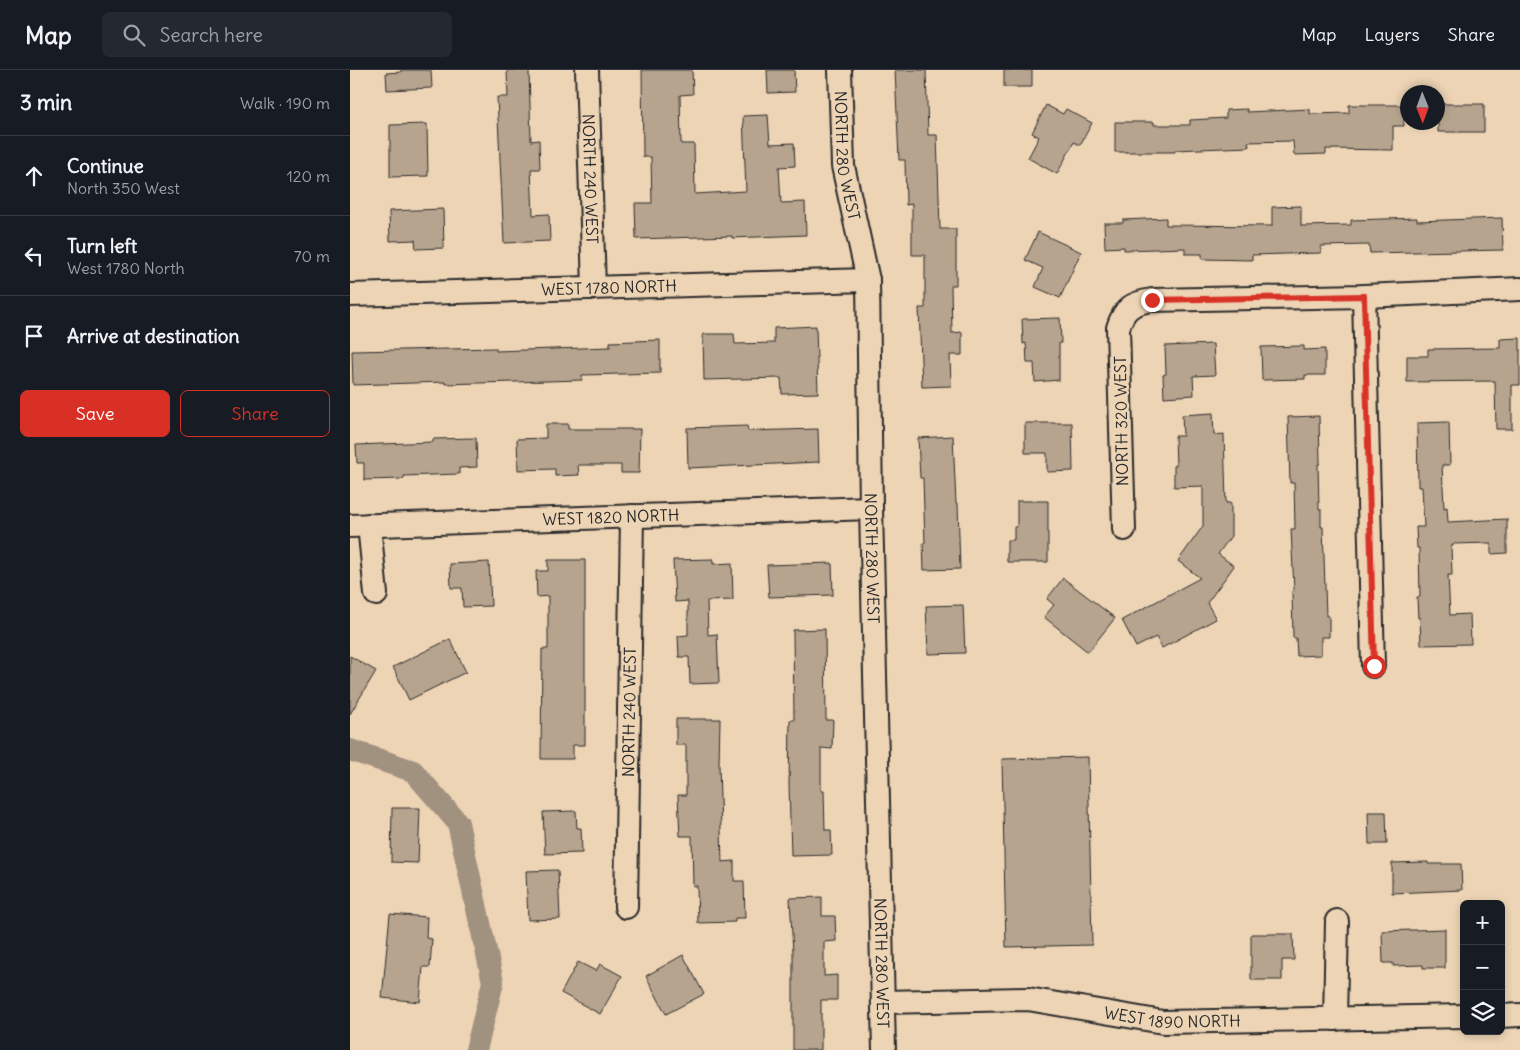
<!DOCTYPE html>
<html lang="en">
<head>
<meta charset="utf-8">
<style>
  body { margin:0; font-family:Delius,sans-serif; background:#242831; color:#f1f3f6 }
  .controls { position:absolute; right:15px; bottom:15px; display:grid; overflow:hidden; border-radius:8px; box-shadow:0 2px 8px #0003 }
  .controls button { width:45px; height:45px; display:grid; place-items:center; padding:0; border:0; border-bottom:1px solid #363941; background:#171b24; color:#f1f3f6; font:25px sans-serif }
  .compass { position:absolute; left:1050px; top:15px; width:45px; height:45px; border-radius:50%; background:#171b24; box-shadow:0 2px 8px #0003; rotate:179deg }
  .stop { position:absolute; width:15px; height:15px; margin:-11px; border:4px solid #d93025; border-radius:50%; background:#fff }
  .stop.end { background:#d93025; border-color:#fff; box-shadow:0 1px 5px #0008 }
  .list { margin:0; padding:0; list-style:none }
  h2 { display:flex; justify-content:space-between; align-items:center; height:65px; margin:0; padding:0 20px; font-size:21px }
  h2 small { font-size:16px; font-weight:400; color:#9ea1a6 }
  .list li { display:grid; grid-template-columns:32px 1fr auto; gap:15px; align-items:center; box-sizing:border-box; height:80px; padding:0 20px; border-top:1px solid #363941 }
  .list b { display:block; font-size:19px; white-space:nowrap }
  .list p { margin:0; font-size:16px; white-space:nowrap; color:#9ea1a6 }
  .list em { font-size:16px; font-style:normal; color:#9ea1a6 }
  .actions { display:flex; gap:10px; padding:15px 20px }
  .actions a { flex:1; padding:11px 0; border:1px solid #d93025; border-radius:8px; text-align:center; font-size:18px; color:#d93025 }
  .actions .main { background:#d93025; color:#fff }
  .icon { flex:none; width:28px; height:28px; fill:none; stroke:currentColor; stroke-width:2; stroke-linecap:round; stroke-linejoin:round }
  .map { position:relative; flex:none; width:1170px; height:980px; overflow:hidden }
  header { display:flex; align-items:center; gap:30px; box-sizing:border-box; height:70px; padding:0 25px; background:#171b24; border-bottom:1px solid #363941 }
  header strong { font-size:24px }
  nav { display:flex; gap:28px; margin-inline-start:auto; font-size:18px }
  .search { width:350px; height:45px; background:#242831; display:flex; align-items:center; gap:12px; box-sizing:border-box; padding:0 18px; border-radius:8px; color:#9ea1a6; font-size:19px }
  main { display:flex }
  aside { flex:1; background:#171b24 }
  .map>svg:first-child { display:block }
</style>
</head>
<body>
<header>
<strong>Map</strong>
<div class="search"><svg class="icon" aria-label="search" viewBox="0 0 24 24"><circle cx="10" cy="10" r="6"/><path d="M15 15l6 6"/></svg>Search here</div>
<nav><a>Map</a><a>Layers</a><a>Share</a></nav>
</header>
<main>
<aside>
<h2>3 min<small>Walk · 190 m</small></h2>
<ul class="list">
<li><svg class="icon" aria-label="ahead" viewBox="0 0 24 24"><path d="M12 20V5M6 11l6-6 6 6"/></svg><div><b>Continue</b><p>North 350 West</p></div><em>120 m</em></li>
<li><svg class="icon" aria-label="left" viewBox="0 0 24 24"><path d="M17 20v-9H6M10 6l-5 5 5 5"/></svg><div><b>Turn left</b><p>West 1780 North</p></div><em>70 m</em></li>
<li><svg class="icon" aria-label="arrive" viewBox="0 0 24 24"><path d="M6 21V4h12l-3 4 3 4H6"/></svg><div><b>Arrive at destination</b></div></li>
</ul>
<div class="actions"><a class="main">Save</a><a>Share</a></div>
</aside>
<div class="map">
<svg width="1170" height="980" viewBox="0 0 1170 980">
  <rect width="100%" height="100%" fill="#edd4b5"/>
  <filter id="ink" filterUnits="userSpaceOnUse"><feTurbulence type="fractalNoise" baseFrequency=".02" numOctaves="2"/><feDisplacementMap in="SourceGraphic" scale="10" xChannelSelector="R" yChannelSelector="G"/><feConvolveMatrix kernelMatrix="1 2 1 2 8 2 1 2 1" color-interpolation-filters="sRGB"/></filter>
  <g filter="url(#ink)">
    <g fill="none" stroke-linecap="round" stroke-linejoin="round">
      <path stroke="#a1917f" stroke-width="22" d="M0,680L63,701L108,753L143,912L126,980"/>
    </g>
    <path fill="#b7a48e" stroke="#2b2b2b" d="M51,0H81L82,18L37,20L36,3L51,2Z
      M157,0H179L181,71L189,70L190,99H181L183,145L199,144L200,171L154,173L147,27H158Z
      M292,0H342L343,24L330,25L331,74H344L345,124L396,121L393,46L418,45L420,74L444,73L445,96L429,97L431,133L455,132L456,165L382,168V166L286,169L285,133H302L301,87H293Z
      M417,0H444L445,22L418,23Z
      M545,0H576L578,65H587L590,159H606V215H601L602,263L612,262V285H600L601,316L572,317L569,238H575V185H562V134L556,135L555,90H549Z
      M654,0H682V17H654Z
      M1088,34H1134V62H1088Z
      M696,35L713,44L716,39L742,53L730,75L724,72L707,104L678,88L689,67L682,63Z
      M999,35H1053L1054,56H1043V80L976,79V84L944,85L943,71L898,72L899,77L825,80V82H765V52H804V55H840V50L876,48V40L897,39V42L960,39V44L999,43Z
      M77,54L78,106L40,107V55Z
      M951,136V156L1001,155V150L1067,148V151L1152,148L1153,180L1020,183L1019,175L971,176V183L902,185V190L852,189V184H835V178L774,180V177L755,178L754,153H773V150L816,148V155L922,156V137Z
      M93,139L94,178L66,179L65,170L40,171L39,141Z
      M688,162L731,182L710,228L685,217L693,198L675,190Z
      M710,248L711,273H709V310L685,312L684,293H677L676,273L673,274L672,249Z
      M466,256L468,323L432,324L431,308L354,310L353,264H384L385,274L424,273V258Z
      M1170,268V315H1162V359H1146L1145,311L1057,312V286H1078V279L1150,278V269Z
      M310,270V303L232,305V310L95,314V312L3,315L2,281L146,278V281L260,277V272Z
      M863,274L865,305L843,306L844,325L814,327L813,305L816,304L815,276Z
      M954,276V280L975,279V305H955V309L912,310L911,277Z
      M863,343L864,365L874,364L876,433H881V466L868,484L884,496L857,533L866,549L812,578L806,567L786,577L772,550L850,508L828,491L853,456V416L824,417V396H826L825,366H833L832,345Z
      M969,346L970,394H968L969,439H971V457H973L976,546H979V567H971V585L947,586L946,568H943L942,521L944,520L941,459H945L944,413H940L938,347Z
      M1099,352L1100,395H1092L1094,438L1097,437L1098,452L1157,449V483L1141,484V473L1103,474V476H1101L1102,505H1098L1100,545L1120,544L1121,574L1071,575L1070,548H1068L1067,527H1070L1069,478H1067L1066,457H1074L1072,417H1068L1067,353Z
      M675,353H722L723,401L697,402V383H675Z
      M196,354H218V359H290L289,403H271V395H228L229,405L205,406V399L168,400L167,369L196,368Z
      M397,356L398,361L468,359L469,392L338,398L337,358Z
      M603,366L606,434H608L610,499L574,500L573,473H575L573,408H570L568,368Z
      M126,368L127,397L109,398V404L54,406V409L14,410V393H7L6,375L83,372V369Z
      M667,431H698V492H657V470H664V457H667Z
      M363,489V494L382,493L383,530L357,531L358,565L367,564L369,613L340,614L339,587H329L328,566L338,565V531L325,532L323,490Z
      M198,490H235V675H223V689H191L192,579H198V526L187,527L186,501H198Z
      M139,492L141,536L113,537L112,518H101L100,494Z
      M482,493L483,525L419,527L417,495Z
      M713,508L765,548L738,582L694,547L704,535L697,529Z
      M613,535L615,583L578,584L576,536Z
      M475,559L476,650H483L482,679L471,678V721H474L475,760H481L482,785L441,786L439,714L440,650H444L443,560Z
      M100,569L116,602L59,630L43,597Z
      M0,586L26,601L0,644Z
      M326,649H370L369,695L372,792L384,791V811H394L395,848H385V852L348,853L347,816H343L342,766H330L328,725H336V675H326Z
      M738,687L742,875L656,877L652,689Z
      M42,738H70L68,793L41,792Z
      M226,741L227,758H231L232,783L195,784L193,742Z
      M1018,742H1036L1037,774H1019Z
      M1078,792V794H1111L1112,820L1042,823V793Z
      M208,800L210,849L178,850L176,801Z
      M472,827V846H485L486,871L474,872V906L487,905V930H471V980H443V883L440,828Z
      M40,844L77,847L76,868L82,869L80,897H73L70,932L32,928Z
      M1095,859V898H1073V895L1043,896V893H1033L1032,861Z
      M901,864H943L944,890H932V910H901Z
      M333,885L354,924L316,944L296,906Z
      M228,892L246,901L250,894L272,906L250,944L211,923Z"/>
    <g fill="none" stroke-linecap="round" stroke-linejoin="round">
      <g stroke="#2b2b2b" stroke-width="26">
        <g id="minor">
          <path id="s1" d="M237,0L244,218"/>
          <path id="s2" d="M490,0L493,96L518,210L521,438L534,980"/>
          <path id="s3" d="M0,225L518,210"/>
          <path d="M1014,226L1023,596"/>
          <path d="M19,455L26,524"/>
          <path id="s4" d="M0,456L521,438"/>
          <path d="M774,459L768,258C774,238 782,233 802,230L1014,226L1170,219"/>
          <path id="s5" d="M276,837L282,446"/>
          <path id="s6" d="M533,932L678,929L813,952L1114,946"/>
          <path d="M1151,946L1170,945"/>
          <path d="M985,949L987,851"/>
        </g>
      </g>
      <use href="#minor" stroke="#edd4b5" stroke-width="22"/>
    </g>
  </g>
  <g fill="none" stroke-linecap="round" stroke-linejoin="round" filter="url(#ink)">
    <path stroke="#d93025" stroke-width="6" d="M802,230L1014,226L1024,596"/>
  </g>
  <g text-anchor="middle" stroke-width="5" stroke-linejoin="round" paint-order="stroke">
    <g font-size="16" fill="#2b2b2b" stroke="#edd4b5">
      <text dy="6" stroke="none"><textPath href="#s2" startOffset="86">NORTH 280 WEST</textPath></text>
      <text dy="6" stroke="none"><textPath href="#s1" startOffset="109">NORTH 240 WEST</textPath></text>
      <text dy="6" stroke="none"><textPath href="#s3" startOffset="259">WEST 1780 NORTH</textPath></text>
      <text transform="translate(771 351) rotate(-91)" y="6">NORTH 320 WEST</text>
      <text dy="6" stroke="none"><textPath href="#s4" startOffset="261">WEST 1820 NORTH</textPath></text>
      <text dy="6" stroke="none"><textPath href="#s2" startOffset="491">NORTH 280 WEST</textPath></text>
      <text dy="6" stroke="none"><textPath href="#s5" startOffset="195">NORTH 240 WEST</textPath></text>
      <text dy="6" stroke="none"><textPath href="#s2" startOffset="896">NORTH 280 WEST</textPath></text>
      <text dy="6" stroke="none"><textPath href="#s6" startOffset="291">WEST 1890 NORTH</textPath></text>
    </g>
  </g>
</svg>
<div class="controls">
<button>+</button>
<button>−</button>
<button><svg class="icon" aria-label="layers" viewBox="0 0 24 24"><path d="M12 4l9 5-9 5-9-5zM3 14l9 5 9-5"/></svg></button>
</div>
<svg class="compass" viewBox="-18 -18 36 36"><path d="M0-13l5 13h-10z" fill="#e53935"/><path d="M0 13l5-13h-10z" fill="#9ea1a6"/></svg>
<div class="stop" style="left:1024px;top:596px"></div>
<div class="stop end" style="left:802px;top:230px"></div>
</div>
</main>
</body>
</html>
